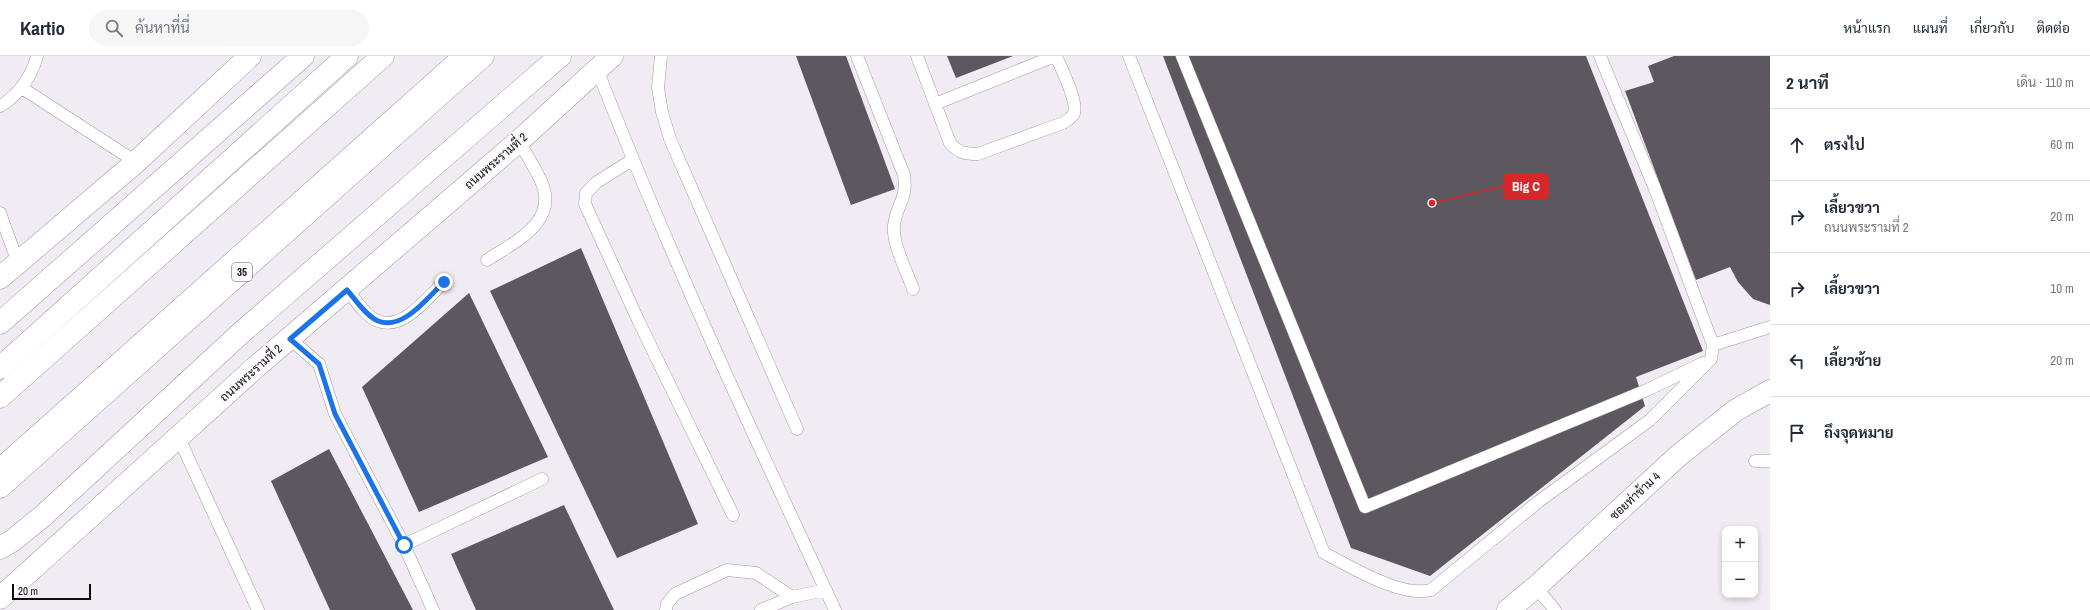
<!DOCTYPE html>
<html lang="th">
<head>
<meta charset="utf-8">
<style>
  body { margin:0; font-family:"Archivo Narrow",Sarabun,sans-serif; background:#f6f6f7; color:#1f2937 }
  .controls { position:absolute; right:12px; bottom:12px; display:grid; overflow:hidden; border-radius:8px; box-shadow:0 2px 6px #0003 }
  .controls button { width:36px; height:36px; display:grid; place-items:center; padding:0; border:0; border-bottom:1px solid #e0e1e3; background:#fff; color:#1f2937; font:20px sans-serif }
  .scale { position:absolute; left:12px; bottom:10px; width:79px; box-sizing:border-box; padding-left:4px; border:2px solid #0e0c0e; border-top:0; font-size:11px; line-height:14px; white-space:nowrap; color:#0e0c0e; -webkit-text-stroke:3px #fdf9fe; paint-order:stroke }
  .stop { position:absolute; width:12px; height:12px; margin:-9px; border:3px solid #1a73e8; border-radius:50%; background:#fff }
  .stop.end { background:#1a73e8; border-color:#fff; box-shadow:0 1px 4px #0008 }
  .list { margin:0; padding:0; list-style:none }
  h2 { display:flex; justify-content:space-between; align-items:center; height:52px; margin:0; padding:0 16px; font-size:17px }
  h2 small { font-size:13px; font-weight:400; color:#747a83 }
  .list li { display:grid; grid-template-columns:26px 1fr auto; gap:12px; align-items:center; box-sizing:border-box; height:72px; padding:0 16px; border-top:1px solid #e0e1e3 }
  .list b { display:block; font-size:15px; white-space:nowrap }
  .list p { margin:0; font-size:13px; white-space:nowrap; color:#747a83 }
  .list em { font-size:13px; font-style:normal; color:#747a83 }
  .icon { flex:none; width:22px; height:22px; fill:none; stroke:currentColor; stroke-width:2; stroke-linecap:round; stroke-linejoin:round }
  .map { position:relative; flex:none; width:1770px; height:554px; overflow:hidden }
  header { display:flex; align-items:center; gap:24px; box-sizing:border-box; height:56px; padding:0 20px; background:#fff; border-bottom:1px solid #e0e1e3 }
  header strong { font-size:19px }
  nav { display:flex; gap:22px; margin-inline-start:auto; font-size:14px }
  .search { width:280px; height:36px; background:#f6f6f7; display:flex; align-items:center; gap:10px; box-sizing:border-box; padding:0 14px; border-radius:22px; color:#747a83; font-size:15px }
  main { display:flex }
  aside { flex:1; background:#fff }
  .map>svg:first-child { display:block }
</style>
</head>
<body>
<header>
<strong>Kartio</strong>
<div class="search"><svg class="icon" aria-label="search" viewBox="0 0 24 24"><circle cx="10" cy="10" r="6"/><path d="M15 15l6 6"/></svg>ค้นหาที่นี่</div>
<nav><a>หน้าแรก</a><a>แผนที่</a><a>เกี่ยวกับ</a><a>ติดต่อ</a></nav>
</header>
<main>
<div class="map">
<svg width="1770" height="554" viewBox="0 0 1770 554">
  <rect width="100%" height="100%" fill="#f1ebf3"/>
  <path fill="#5d585f" d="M796,0H846L895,133L851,149Z
    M947,0H1013L956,22Z
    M1163,0H1586L1703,295L1636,321L1645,350L1430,520L1351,492Z
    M1674,0H1770V249L1753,243L1738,226L1730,211L1696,224L1625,35L1654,26L1648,10Z
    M581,192L698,468L617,502L490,235Z
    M469,237L548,401L419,456L362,331Z
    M329,393L413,554H330L271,425Z
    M564,449L614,554H476L451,498Z"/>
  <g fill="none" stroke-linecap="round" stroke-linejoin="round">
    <g stroke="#a09ba2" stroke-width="13">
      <path id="service" d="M661,0L658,32L662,56L670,83L797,373
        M857,0L904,119C908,144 896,148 894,170C892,187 907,216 913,233
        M917,0L950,87C959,97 965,98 978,98L1063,67C1067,64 1072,62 1074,57C1078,45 1061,12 1056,0
        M1129,0L1324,497C1352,511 1401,542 1431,534L1538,446L1650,364L1711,303L1713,289L1655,133L1600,0
        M1182,0L1365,451L1647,334L1703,307
        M597,13C668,196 752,376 835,554
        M22,32L136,106
        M935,48L1055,0
        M0,50C18,40 32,20 37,0
        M632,104L597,126L586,137L585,148L639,266L733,459
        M0,157L18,207
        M487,204C516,185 561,165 540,123C534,110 526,98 519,85
        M347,234C355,243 366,261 378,265C403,275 427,242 444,226
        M290,283L319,308L335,358L404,489L433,554
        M1713,289L1770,271
        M179,382L258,554
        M1755,405H1770
        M404,489L542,423
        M1536,531L1555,554
        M666,554L667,548L675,538L727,514L756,517L792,541
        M761,554L792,541L826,534"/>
    </g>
    <g stroke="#a09ba2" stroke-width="23">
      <path id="minor" d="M1508,554L1536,531L1678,400L1736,354L1770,335"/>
    </g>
    <g stroke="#a09ba2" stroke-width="23">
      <path id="secondary" d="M0,222L136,106L250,0
        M0,267L303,0
        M0,492L12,485L44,459L242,276L560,0
        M0,542L256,311L519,85L612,0"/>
    </g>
    <g stroke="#a09ba2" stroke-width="23">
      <path id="trunk" d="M0,312L347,0
        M0,431L483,0"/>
    </g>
    <g stroke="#a09ba2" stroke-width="23">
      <path id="motorway" d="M0,341L383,0
        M0,414L465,0"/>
    </g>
    <use href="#service" stroke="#fff" stroke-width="12"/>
    <use href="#minor" stroke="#fff" stroke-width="22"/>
    <use href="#secondary" stroke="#fff" stroke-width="22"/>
    <use href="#trunk" stroke="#fff" stroke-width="22"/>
    <use href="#motorway" stroke="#fff" stroke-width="22"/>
  </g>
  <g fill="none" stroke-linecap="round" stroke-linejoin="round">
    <path stroke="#1a73e8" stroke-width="5" d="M404,489L335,358L319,308L290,283L347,234C355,243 366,260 378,265C403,275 427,242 444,226"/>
  </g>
  <g text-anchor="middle" stroke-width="4" stroke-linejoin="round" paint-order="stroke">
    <rect fill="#fdf9fe" stroke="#565356" stroke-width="1" x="232" y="207" width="20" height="18" rx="3"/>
    <g font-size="11" font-weight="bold" fill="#0e0c0e">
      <text x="242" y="220">35</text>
    </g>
    <g font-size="12" fill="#0e0c0e" stroke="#fdf9fe">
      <text transform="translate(496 105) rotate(-41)" y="4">ถนนพระรามที่ 2</text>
      <text transform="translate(251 317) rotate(-42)" y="4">ถนนพระรามที่ 2</text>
      <text transform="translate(1635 440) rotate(-43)" y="4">ซอยท่าข้าม 4</text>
    </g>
  </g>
  <path fill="none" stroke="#d62828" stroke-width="1.5" d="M1432 147L1504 130"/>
  <circle fill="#d62828" stroke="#fdf9fe" stroke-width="1.5" cx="1432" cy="147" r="4"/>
  <rect fill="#d62828" stroke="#d62828" stroke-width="1.5" x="1504" y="118" width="44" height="25" rx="4"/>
  <g font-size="13" text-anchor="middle" font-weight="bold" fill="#fff">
    <text x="1526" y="135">Big C</text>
  </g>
</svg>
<div class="controls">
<button>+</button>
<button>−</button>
</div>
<div class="scale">20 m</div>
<div class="stop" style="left:404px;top:489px"></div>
<div class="stop end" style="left:444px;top:226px"></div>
</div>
<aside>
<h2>2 นาที<small>เดิน · 110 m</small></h2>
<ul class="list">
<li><svg class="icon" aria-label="ahead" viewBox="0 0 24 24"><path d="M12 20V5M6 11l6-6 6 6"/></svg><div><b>ตรงไป</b></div><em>60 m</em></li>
<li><svg class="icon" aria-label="right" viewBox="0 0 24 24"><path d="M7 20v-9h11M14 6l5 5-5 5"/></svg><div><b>เลี้ยวขวา</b><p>ถนนพระรามที่ 2</p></div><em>20 m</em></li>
<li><svg class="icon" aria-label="right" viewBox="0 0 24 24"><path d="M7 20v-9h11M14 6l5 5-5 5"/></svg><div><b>เลี้ยวขวา</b></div><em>10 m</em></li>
<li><svg class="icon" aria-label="left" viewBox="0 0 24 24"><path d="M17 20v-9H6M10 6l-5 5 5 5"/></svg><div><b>เลี้ยวซ้าย</b></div><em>20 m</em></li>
<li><svg class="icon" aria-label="arrive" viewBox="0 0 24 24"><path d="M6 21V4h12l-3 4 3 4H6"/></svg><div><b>ถึงจุดหมาย</b></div></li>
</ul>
</aside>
</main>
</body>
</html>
